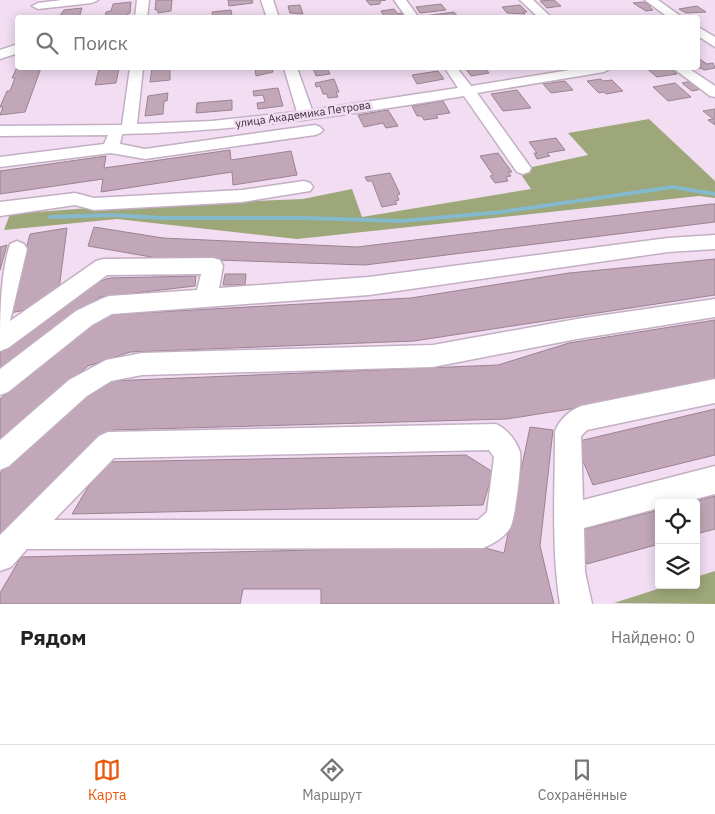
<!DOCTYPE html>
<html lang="ru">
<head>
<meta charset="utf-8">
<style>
  body { margin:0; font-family:"IBM Plex Sans",sans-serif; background:#f6f6f6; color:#222 }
  .controls { position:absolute; right:15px; bottom:15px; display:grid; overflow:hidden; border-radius:5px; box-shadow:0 2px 12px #0003 }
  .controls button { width:45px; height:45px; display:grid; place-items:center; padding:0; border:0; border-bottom:1px solid #e0e0e0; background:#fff; color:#222; font:25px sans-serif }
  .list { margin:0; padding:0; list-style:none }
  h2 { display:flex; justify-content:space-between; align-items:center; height:65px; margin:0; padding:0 20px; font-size:21px }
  h2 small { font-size:16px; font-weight:400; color:#767676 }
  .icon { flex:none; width:28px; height:28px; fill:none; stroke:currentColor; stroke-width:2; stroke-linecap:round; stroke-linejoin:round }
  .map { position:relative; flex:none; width:715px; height:604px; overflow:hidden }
  .search { position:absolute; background:#fff; box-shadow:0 2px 12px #0003; left:15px; right:15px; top:15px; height:55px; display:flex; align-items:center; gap:12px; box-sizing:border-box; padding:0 18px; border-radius:5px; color:#767676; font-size:19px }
  .sheet { height:140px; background:#fff }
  nav { display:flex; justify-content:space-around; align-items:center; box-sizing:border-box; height:70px; border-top:1px solid #e0e0e0; background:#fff; font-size:14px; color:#767676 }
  nav a { display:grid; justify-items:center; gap:2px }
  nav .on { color:#ea580c }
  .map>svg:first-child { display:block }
</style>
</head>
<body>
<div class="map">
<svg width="715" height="604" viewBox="0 0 715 604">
  <rect width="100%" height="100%" fill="#f2ddf2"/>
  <path fill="#9da77a" d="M649,119L715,181V198L699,196L297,239L117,219L4,230L10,214L90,208L303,199L352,189L362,217L531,189L518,170L588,155L568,133Z
    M715,571V604L614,603L670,585H696V577Z"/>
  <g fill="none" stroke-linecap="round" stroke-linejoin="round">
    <path fill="#85b9ce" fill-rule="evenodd" d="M673,185L715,192V196L673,189L502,214L401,223L305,220H161L114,217L50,219L47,217L50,215L114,213L161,216H305L401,219L502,210Z"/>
  </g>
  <path fill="#c1a7b7" stroke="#9b8392" d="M156,0H172L171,11L158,13V10H155Z
    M228,0H252L253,3L229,6Z
    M366,0H386L380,1V4L370,5Z
    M554,0L561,6L547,8L540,1Z
    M131,2L130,13L125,16L105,18L106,12L111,11L113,4Z
    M644,2L651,6L649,7L653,10L646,11L633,3Z
    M441,4L446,10L420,13L416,7Z
    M300,5L303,14L290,13L288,6Z
    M520,5L527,12H523L525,14L507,13L502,7Z
    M697,6L706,12L686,13L679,9Z
    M82,8L79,18H58L64,10Z
    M394,9L398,14L401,13L403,16L385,18L381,11Z
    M231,10L232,16L213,18L212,12Z
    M454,12L459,18H426L425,16Z
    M698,58L707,64L713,63L715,68L704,70L701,68L696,69L694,68H698Z
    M18,65V68H41L25,112L0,115L3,107H0L7,91H10L15,78H12Z
    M103,68H119L116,83L95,85L99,69Z
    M152,68H170V80L150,82Z
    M255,68H272L273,72L256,76Z
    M313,68H327L330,74L316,76Z
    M465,68H488L489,69H486L489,73L471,76Z
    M646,68H670L677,74L657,77Z
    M438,71L444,79L417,84L412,75Z
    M334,79L339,92H336L338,97L328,98L327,94H323L320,86L316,87L315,83Z
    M601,79L603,81L612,80L623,91L606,94L604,92L599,93L587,81Z
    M565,81L573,90L551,93L543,84Z
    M692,81L702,89L692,91L682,83Z
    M675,83L691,97L668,101L653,87Z
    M278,88L283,106L258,109L257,103L265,102L263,95L254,96L253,91Z
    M517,90L531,108L503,111L491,94Z
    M168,93L167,101H164L163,114L145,116L148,96Z
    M232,100V110L196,113L197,103Z
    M443,101L450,113L436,115L438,118L424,120L422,116H417L412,106Z
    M715,109V125L708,120L713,119L703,111Z
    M388,110L398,126L386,128L383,123L364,127L358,115Z
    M556,138L565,150L547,153L550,156L537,159L534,153H537L529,142Z
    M230,150L231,160L291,151L297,175L233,185L232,172L101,192L103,179L0,194V171L106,156L104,168Z
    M498,153L512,172H508L511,176L506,177L508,181L495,183L490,176L493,175L480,156Z
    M390,173L400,194L397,195L399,200L395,201L397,204L382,207L372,181H367L365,177Z
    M711,204H715V222L365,265L157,258L88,246L94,227L163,238L357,247Z
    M67,228L59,289L35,308L10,313L30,234Z
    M7,245L0,270V247Z
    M715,259V295L414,341L130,352L88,366L0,442V399L103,315L411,298L569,273Z
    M225,274H246L245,285H223Z
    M196,276L195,286L100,297L0,374V352L85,287L109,278Z
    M715,320V381L640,398L507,419L113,430L0,539V473L77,400L109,381L498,365L569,343Z
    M715,409V455L593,485L575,442Z
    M530,427L553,430L540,546L554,604H321V589H243L240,604H0V593L21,557L478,546L504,553Z
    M466,455L493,472L483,505L72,514L103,462Z
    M715,496V529L696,534V503H689Z
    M659,510V544L587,564L574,532Z"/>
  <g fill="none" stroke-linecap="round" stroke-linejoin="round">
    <g stroke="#c3afc3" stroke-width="3">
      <path id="minor" d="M62,0H98L92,3L38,9L32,6L38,3Z
        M137,0H149L147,18H135Z
        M261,0H273L279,18H267Z
        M394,0H406L419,18H407Z
        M520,0H533L552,18H539Z
        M645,0H658L683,18H669Z
        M698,27L715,37V47L698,36Z
        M18,44V53L0,59V50Z
        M130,68H143L137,124L212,121L297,112L284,68H297L312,110L458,88L445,68H457L471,86L582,68H611L604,72L477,93L531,168L529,172L523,174L517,172L464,96C350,115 237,131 122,134L120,144L145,149L315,125L320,127L323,130L320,133L315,135L145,159L111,153L0,167V157L104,144L108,135L0,136V126L122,125Z
        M673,68H688L715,86V97L710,96Z
        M304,181L310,183L313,187L310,191L242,202L94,210L75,205L0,216V202L75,193L94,198L242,190Z
        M715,235V249L668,252L369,295L112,314L92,325L8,392L0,395V369L76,311L101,299L109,296L197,290L201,274L107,275L8,348L0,351C0,317 0,275 10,244L17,241L24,244L27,249L10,321L96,261L103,259L213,258L220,260L223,266L219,288L369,277L668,238Z
        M715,299V317L577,339L433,367L142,375L111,381L87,396L9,466L0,470V440L69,380L106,360L142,353L433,345L577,319Z
        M715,379V403L587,430L581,436L583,500L715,466V494L680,503H659V508L584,528L585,572L592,604H560C551,547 555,489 555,431C560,419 569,411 581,406Z
        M496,424C507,429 516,440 520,452C522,461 515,521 510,528C505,537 493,544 483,548L27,549L11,567L0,571V535L99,436L108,432ZM489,450L494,457L487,512L478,520H54L114,458Z"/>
    </g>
    <use href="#minor" fill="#fff" fill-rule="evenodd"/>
  </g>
  <g text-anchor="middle" stroke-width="5" stroke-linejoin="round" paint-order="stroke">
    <g font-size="11" fill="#3a313a" stroke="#f2ddf2">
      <text transform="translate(303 114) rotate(-8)" y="4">улица Академика Петрова</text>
    </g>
  </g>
</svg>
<div class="controls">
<button><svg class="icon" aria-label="locate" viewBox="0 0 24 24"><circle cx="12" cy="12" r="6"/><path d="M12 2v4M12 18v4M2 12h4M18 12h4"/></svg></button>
<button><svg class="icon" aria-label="layers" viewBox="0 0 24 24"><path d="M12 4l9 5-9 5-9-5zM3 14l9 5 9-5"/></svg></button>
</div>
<div class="search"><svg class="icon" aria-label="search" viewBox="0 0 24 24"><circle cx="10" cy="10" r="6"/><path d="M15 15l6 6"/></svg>Поиск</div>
</div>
<section class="sheet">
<h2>Рядом<small>Найдено: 0</small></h2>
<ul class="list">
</ul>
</section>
<nav>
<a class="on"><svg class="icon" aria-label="map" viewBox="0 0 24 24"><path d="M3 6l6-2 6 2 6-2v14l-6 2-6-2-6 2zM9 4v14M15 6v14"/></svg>Карта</a>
<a><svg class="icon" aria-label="directions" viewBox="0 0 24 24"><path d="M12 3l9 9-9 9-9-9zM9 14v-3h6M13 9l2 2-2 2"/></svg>Маршрут</a>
<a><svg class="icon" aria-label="saved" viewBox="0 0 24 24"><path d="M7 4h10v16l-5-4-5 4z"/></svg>Сохранённые</a>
</nav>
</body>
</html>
